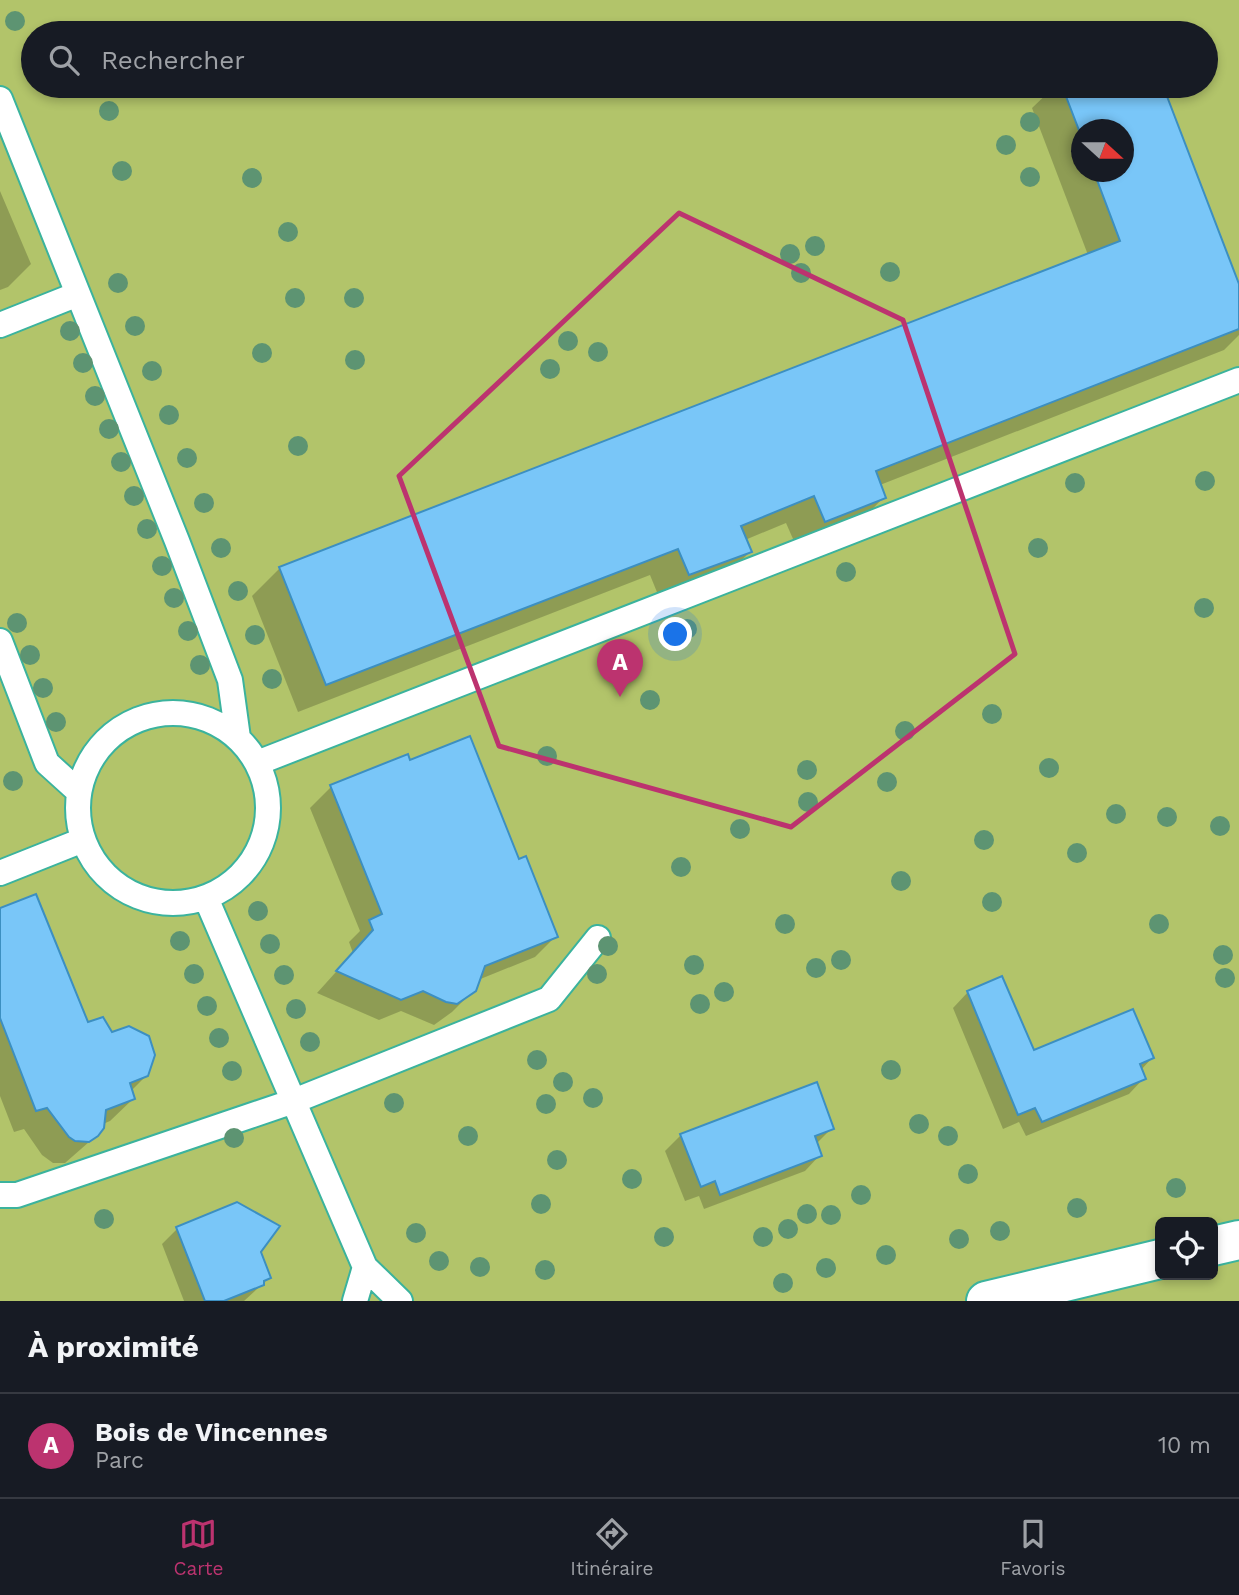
<!DOCTYPE html>
<html lang="fr">
<head>
<meta charset="utf-8">
<style>
  body { margin:0; font-family:"Work Sans",sans-serif; background:#20242c; color:#f1f3f6 }
  .controls { position:absolute; right:21px; bottom:21px; display:grid; overflow:hidden; border-radius:10px; box-shadow:0 4px 10px #0003 }
  .controls button { width:63px; height:63px; display:grid; place-items:center; padding:0; border:0; border-bottom:2px solid #363941; background:#171b24; color:#f1f3f6; font:35px sans-serif }
  .compass { position:absolute; left:1071px; top:119px; width:63px; height:63px; border-radius:50%; background:#171b24; box-shadow:0 4px 10px #0003; rotate:111deg }
  .you { position:absolute; left:676px; top:635px; width:24px; height:24px; margin:-18px; border:5px solid #fff; border-radius:50%; background:#1a73e8; box-shadow:0 0 0 10px #1a73e833 }
  .badge { display:grid; place-items:center; width:46px; height:46px; border-radius:50%; background:#bc336f; color:#fff; font-size:23px; font-weight:700 }
  .pin { position:absolute; translate:-50% -58px; filter:drop-shadow(0 2px 4px #0008) }
  .pin::after { content:''; position:absolute; top:37px; width:24px; height:21px; background:inherit; clip-path:polygon(0 0,100% 0,50% 100%) }
  .list { margin:0; padding:0; list-style:none }
  h2 { display:flex; justify-content:space-between; align-items:center; height:91px; margin:0; padding:0 28px; font-size:30px }
  h2 small { font-size:23px; font-weight:400; color:#9ea1a6 }
  .list li { display:grid; grid-template-columns:46px 1fr auto; gap:21px; align-items:center; box-sizing:border-box; height:105px; padding:0 28px; border-top:2px solid #363941 }
  .list b { display:block; font-size:26px; white-space:nowrap }
  .list p { margin:0; font-size:23px; white-space:nowrap; color:#9ea1a6 }
  .list em { font-size:23px; font-style:normal; color:#9ea1a6 }
  .icon { flex:none; width:38px; height:38px; fill:none; stroke:currentColor; stroke-width:2; stroke-linecap:round; stroke-linejoin:round }
  .map { position:relative; flex:none; width:1239px; height:1301px; overflow:hidden }
  .search { position:absolute; background:#171b24; box-shadow:0 4px 10px #0003; left:21px; right:21px; top:21px; height:77px; display:flex; align-items:center; gap:18px; box-sizing:border-box; padding:0 24px; border-radius:38px; color:#9ea1a6; font-size:26px }
  .sheet { height:196px; background:#171b24 }
  nav { display:flex; justify-content:space-around; align-items:center; box-sizing:border-box; height:98px; border-top:2px solid #363941; background:#171b24; font-size:19px; color:#9ea1a6 }
  nav a { display:grid; justify-items:center; gap:4px }
  nav .on { color:#bc336f }
  .map>svg:first-child { display:block }
</style>
</head>
<body>
<div class="map">
<svg width="1239" height="1301" viewBox="0 0 1239 1301">
  <rect width="100%" height="100%" fill="#7ceed6"/>
  <path fill="#b2c46a" fill-rule="evenodd" d="M0,0H1239V1301H0ZM33,33H1206V86H33ZM1082,130H1124V172H1082ZM1160,1222H1213V1275H1160Z"/>
  <path fill="#0003" fill-rule="evenodd" d="M1055,86H1161L1239,289V335L1224,350L880,485L884,497L857,525L797,548L786,523L745,540L750,552L722,579L661,602L650,575L298,712L252,596L280,568L1088,255L1032,108ZM1082,130H1124V172H1082Z
    M0,191L31,264L8,287L0,290Z
    M409,762L518,861L556,936L535,957L478,980L474,990L452,1012L434,1025L401,1011L379,1020L317,993L353,953L349,942L360,931L310,808L331,787Z
    M0,910L86,1024L111,1034L147,1075L131,1091L133,1099L110,1121L103,1124L97,1135L65,1163H53L42,1155L24,1129L14,1132L0,1096Z
    M968,992L1033,1052L1152,1058L1141,1070L1144,1078L1129,1094L1026,1136L1019,1122L1003,1129L953,1008Z
    M832,1128L816,1144L820,1155L805,1171L704,1209L699,1196L685,1201L665,1151L681,1135Z
    M177,1229L259,1252L269,1278L244,1301H184L162,1244Z"/>
  <path fill="#79c6f8" stroke="#3c8fc1" stroke-width="2" d="M1062,86H1163L1239,284V329L876,471L886,498L825,522L814,496L741,526L752,552L689,575L678,549L326,685L279,567L1120,241L1094,172H1124V130H1082V138Z
    M470,736L519,859L526,856L558,937L485,966L476,991L457,1004L446,1002L423,991L401,1000L336,971L373,930L369,920L382,914L330,785L408,754L410,760Z
    M36,894L88,1022L103,1017L112,1032L129,1026L149,1036L155,1055L148,1076L130,1083L135,1099L106,1110L104,1128L98,1136L89,1142L75,1141L69,1137L47,1108L36,1111L0,1018V908Z
    M1002,976L1034,1050L1133,1009L1154,1058L1140,1064L1146,1079L1042,1122L1035,1108L1018,1115L967,991Z
    M817,1082L834,1129L815,1136L822,1156L720,1195L715,1181L701,1187L680,1134Z
    M237,1202L280,1226L261,1252L271,1278L264,1281V1285L224,1301H205L176,1227Z"/>
  <g fill="none" stroke-linecap="round" stroke-linejoin="round">
    <g stroke="#3bb39d" stroke-width="28">
      <path id="service" d="M0,99L177,541L230,680L238,738
        M0,325L78,294
        M0,641L47,763L79,792
        M78 808a95 95 0 1 1 190 0a95 95 0 1 1-190 0Z
        M257,763L1239,380
        M0,873L83,840
        M206,898L365,1267L400,1301
        M0,1195H17L294,1101L549,999L598,938
        M355,1301L365,1267"/>
    </g>
    <g stroke="#3bb39d" stroke-width="42">
      <path id="secondary" d="M1213,1246L1239,1240
        M986,1301L1160,1259"/>
    </g>
    <use href="#service" stroke="#fff" stroke-width="24"/>
    <use href="#secondary" stroke="#fff" stroke-width="38"/>
  </g>
  <g fill="#5d9472">
    <circle cx="15" cy="21" r="10"/>
    <circle cx="109" cy="111" r="10"/>
    <circle cx="1030" cy="122" r="10"/>
    <circle cx="1006" cy="145" r="10"/>
    <circle cx="122" cy="171" r="10"/>
    <circle cx="1030" cy="177" r="10"/>
    <circle cx="252" cy="178" r="10"/>
    <circle cx="288" cy="232" r="10"/>
    <circle cx="815" cy="246" r="10"/>
    <circle cx="790" cy="254" r="10"/>
    <circle cx="890" cy="272" r="10"/>
    <circle cx="801" cy="273" r="10"/>
    <circle cx="118" cy="283" r="10"/>
    <circle cx="295" cy="298" r="10"/>
    <circle cx="354" cy="298" r="10"/>
    <circle cx="135" cy="326" r="10"/>
    <circle cx="70" cy="331" r="10"/>
    <circle cx="568" cy="341" r="10"/>
    <circle cx="598" cy="352" r="10"/>
    <circle cx="262" cy="353" r="10"/>
    <circle cx="355" cy="360" r="10"/>
    <circle cx="83" cy="363" r="10"/>
    <circle cx="550" cy="369" r="10"/>
    <circle cx="152" cy="371" r="10"/>
    <circle cx="95" cy="396" r="10"/>
    <circle cx="169" cy="415" r="10"/>
    <circle cx="109" cy="429" r="10"/>
    <circle cx="298" cy="446" r="10"/>
    <circle cx="187" cy="458" r="10"/>
    <circle cx="121" cy="462" r="10"/>
    <circle cx="1205" cy="481" r="10"/>
    <circle cx="1075" cy="483" r="10"/>
    <circle cx="134" cy="496" r="10"/>
    <circle cx="204" cy="503" r="10"/>
    <circle cx="147" cy="529" r="10"/>
    <circle cx="221" cy="548" r="10"/>
    <circle cx="1038" cy="548" r="10"/>
    <circle cx="162" cy="566" r="10"/>
    <circle cx="846" cy="572" r="10"/>
    <circle cx="238" cy="591" r="10"/>
    <circle cx="174" cy="598" r="10"/>
    <circle cx="1204" cy="608" r="10"/>
    <circle cx="17" cy="623" r="10"/>
    <circle cx="687" cy="629" r="10"/>
    <circle cx="188" cy="631" r="10"/>
    <circle cx="255" cy="635" r="10"/>
    <circle cx="30" cy="655" r="10"/>
    <circle cx="200" cy="665" r="10"/>
    <circle cx="272" cy="679" r="10"/>
    <circle cx="43" cy="688" r="10"/>
    <circle cx="650" cy="700" r="10"/>
    <circle cx="992" cy="714" r="10"/>
    <circle cx="56" cy="722" r="10"/>
    <circle cx="905" cy="731" r="10"/>
    <circle cx="547" cy="756" r="10"/>
    <circle cx="1049" cy="768" r="10"/>
    <circle cx="807" cy="770" r="10"/>
    <circle cx="13" cy="781" r="10"/>
    <circle cx="887" cy="782" r="10"/>
    <circle cx="808" cy="802" r="10"/>
    <circle cx="1116" cy="814" r="10"/>
    <circle cx="1167" cy="817" r="10"/>
    <circle cx="1220" cy="826" r="10"/>
    <circle cx="740" cy="829" r="10"/>
    <circle cx="984" cy="840" r="10"/>
    <circle cx="1077" cy="853" r="10"/>
    <circle cx="681" cy="867" r="10"/>
    <circle cx="901" cy="881" r="10"/>
    <circle cx="992" cy="902" r="10"/>
    <circle cx="258" cy="911" r="10"/>
    <circle cx="785" cy="924" r="10"/>
    <circle cx="1159" cy="924" r="10"/>
    <circle cx="180" cy="941" r="10"/>
    <circle cx="270" cy="944" r="10"/>
    <circle cx="608" cy="946" r="10"/>
    <circle cx="1223" cy="955" r="10"/>
    <circle cx="841" cy="960" r="10"/>
    <circle cx="694" cy="965" r="10"/>
    <circle cx="816" cy="968" r="10"/>
    <circle cx="194" cy="974" r="10"/>
    <circle cx="597" cy="974" r="10"/>
    <circle cx="284" cy="975" r="10"/>
    <circle cx="1225" cy="978" r="10"/>
    <circle cx="724" cy="992" r="10"/>
    <circle cx="700" cy="1004" r="10"/>
    <circle cx="207" cy="1006" r="10"/>
    <circle cx="296" cy="1009" r="10"/>
    <circle cx="219" cy="1038" r="10"/>
    <circle cx="310" cy="1042" r="10"/>
    <circle cx="537" cy="1060" r="10"/>
    <circle cx="891" cy="1070" r="10"/>
    <circle cx="232" cy="1071" r="10"/>
    <circle cx="563" cy="1082" r="10"/>
    <circle cx="593" cy="1098" r="10"/>
    <circle cx="394" cy="1103" r="10"/>
    <circle cx="546" cy="1104" r="10"/>
    <circle cx="919" cy="1124" r="10"/>
    <circle cx="468" cy="1136" r="10"/>
    <circle cx="948" cy="1136" r="10"/>
    <circle cx="234" cy="1138" r="10"/>
    <circle cx="557" cy="1160" r="10"/>
    <circle cx="968" cy="1174" r="10"/>
    <circle cx="632" cy="1179" r="10"/>
    <circle cx="1176" cy="1188" r="10"/>
    <circle cx="861" cy="1195" r="10"/>
    <circle cx="541" cy="1204" r="10"/>
    <circle cx="1077" cy="1208" r="10"/>
    <circle cx="807" cy="1214" r="10"/>
    <circle cx="831" cy="1215" r="10"/>
    <circle cx="104" cy="1219" r="10"/>
    <circle cx="788" cy="1229" r="10"/>
    <circle cx="1000" cy="1231" r="10"/>
    <circle cx="416" cy="1233" r="10"/>
    <circle cx="664" cy="1237" r="10"/>
    <circle cx="763" cy="1237" r="10"/>
    <circle cx="959" cy="1239" r="10"/>
    <circle cx="886" cy="1255" r="10"/>
    <circle cx="439" cy="1261" r="10"/>
    <circle cx="480" cy="1267" r="10"/>
    <circle cx="826" cy="1268" r="10"/>
    <circle cx="545" cy="1270" r="10"/>
    <circle cx="783" cy="1283" r="10"/>
  </g>
  <path fill="none" stroke="#bc336f" stroke-width="5" stroke-linejoin="round" d="M679,213L903,320L1015,654L791,827L499,746L399,476Z"/>
</svg>
<div class="controls">
<button><svg class="icon" aria-label="locate" viewBox="0 0 24 24"><circle cx="12" cy="12" r="6"/><path d="M12 2v4M12 18v4M2 12h4M18 12h4"/></svg></button>
</div>
<svg class="compass" viewBox="-18 -18 36 36"><path d="M0-13l5 13h-10z" fill="#e53935"/><path d="M0 13l5-13h-10z" fill="#9ea1a6"/></svg>
<div class="you"></div>
<div class="pin badge" style="left:620px;top:697px">A</div>
<div class="search"><svg class="icon" aria-label="search" viewBox="0 0 24 24"><circle cx="10" cy="10" r="6"/><path d="M15 15l6 6"/></svg>Rechercher</div>
</div>
<section class="sheet">
<h2>À proximité<small></small></h2>
<ul class="list">
<li><span class="badge">A</span><div><b>Bois de Vincennes</b><p>Parc</p></div><em>10 m</em></li>
</ul>
</section>
<nav>
<a class="on"><svg class="icon" aria-label="map" viewBox="0 0 24 24"><path d="M3 6l6-2 6 2 6-2v14l-6 2-6-2-6 2zM9 4v14M15 6v14"/></svg>Carte</a>
<a><svg class="icon" aria-label="directions" viewBox="0 0 24 24"><path d="M12 3l9 9-9 9-9-9zM9 14v-3h6M13 9l2 2-2 2"/></svg>Itinéraire</a>
<a><svg class="icon" aria-label="saved" viewBox="0 0 24 24"><path d="M7 4h10v16l-5-4-5 4z"/></svg>Favoris</a>
</nav>
</body>
</html>
